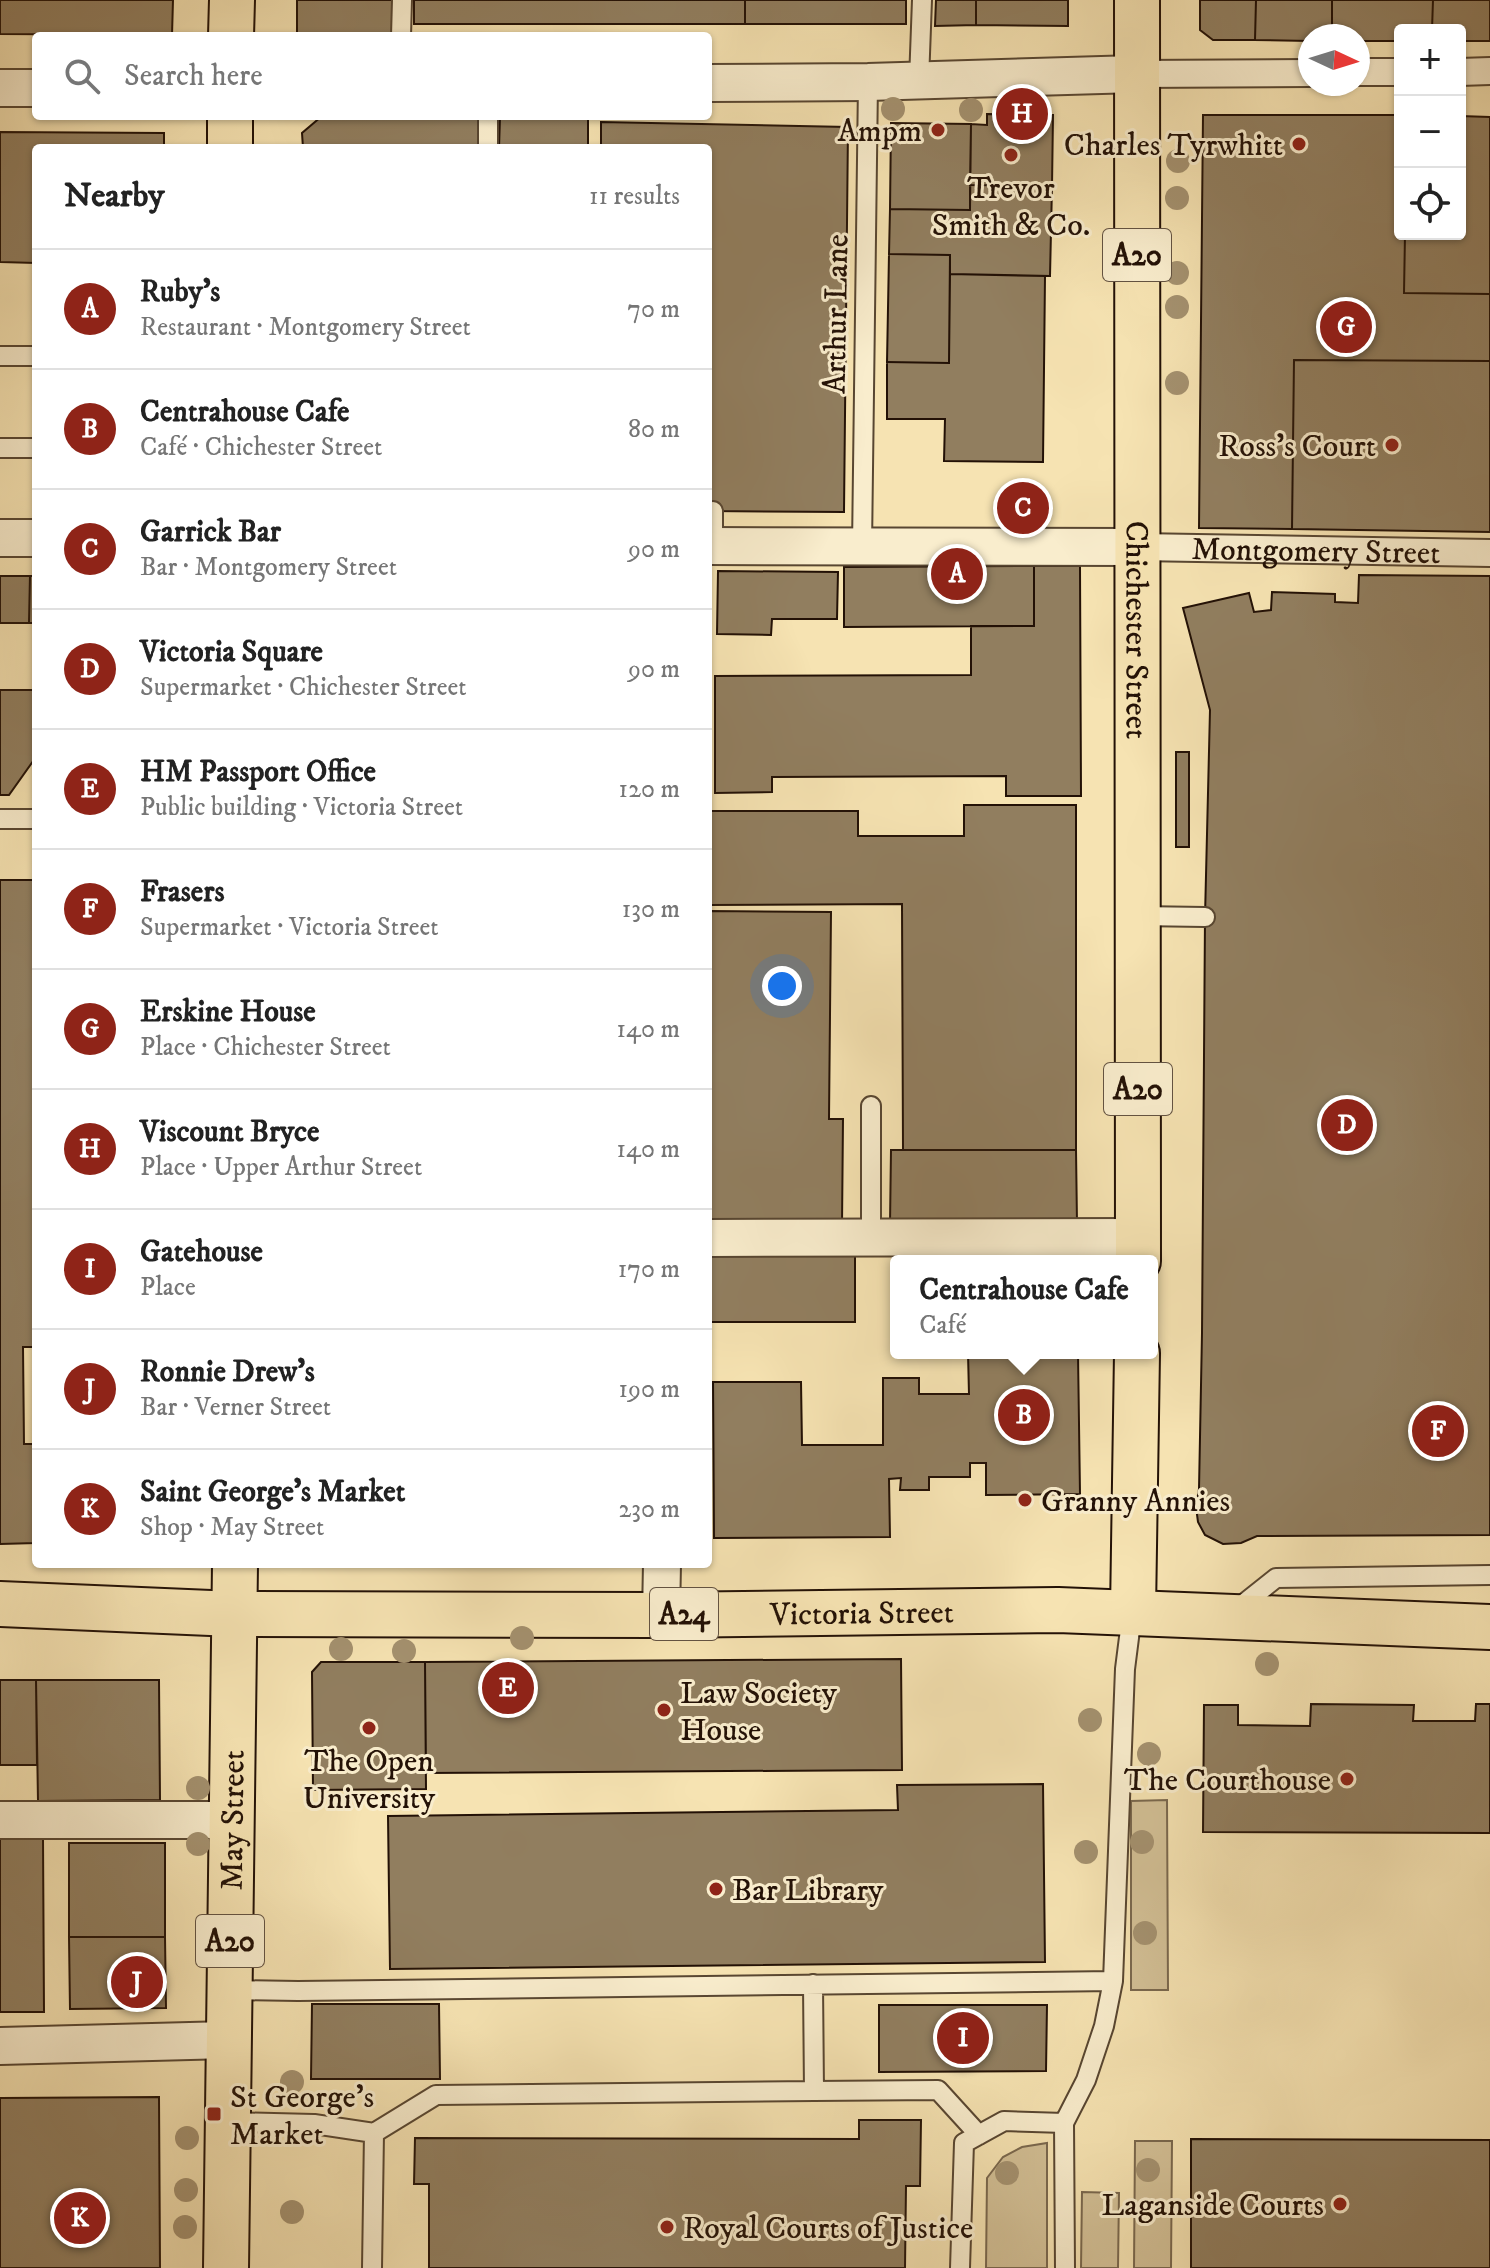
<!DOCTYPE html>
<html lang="en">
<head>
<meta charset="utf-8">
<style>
  body { margin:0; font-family:"IM FELL DW Pica",serif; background:#f6f6f6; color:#222 }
  .controls { position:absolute; right:24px; top:24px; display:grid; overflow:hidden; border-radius:8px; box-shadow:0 2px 6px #0004 }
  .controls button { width:72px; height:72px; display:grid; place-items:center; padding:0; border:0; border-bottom:2px solid #e0e0e0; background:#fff; color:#222; font:40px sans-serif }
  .compass { position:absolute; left:1298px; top:24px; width:72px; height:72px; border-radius:50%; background:#fff; box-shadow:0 2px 6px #0004; rotate:94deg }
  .you { position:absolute; left:782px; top:986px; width:28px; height:28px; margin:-20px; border:6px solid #fff; border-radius:50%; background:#1a73e8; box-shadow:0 0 0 12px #1a73e833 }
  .badge { display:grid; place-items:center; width:52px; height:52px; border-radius:50%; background:#8f2418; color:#fff; font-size:26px; font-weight:700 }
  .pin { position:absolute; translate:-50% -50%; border:4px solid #fff; box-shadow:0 2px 8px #0006 }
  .popup { position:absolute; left:890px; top:1255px; width:268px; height:104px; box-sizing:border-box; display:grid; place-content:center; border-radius:8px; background:#fff; filter:drop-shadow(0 2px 6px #0005); font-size:26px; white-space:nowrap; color:#767676 }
  .popup b { font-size:30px; color:#222 }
  .popup::after { content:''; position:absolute; left:50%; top:100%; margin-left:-16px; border:16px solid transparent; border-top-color:#fff }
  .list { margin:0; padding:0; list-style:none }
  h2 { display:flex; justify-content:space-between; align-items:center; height:104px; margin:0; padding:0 32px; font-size:34px }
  h2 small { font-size:26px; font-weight:400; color:#767676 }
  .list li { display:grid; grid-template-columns:52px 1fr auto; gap:24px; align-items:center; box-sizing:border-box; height:120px; padding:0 32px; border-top:2px solid #e0e0e0 }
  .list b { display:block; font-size:30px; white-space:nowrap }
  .list p { margin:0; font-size:26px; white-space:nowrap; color:#767676 }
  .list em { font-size:26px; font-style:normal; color:#767676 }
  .icon { flex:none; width:44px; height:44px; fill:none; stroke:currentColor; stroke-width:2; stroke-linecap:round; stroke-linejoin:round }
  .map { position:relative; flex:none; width:1490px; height:2268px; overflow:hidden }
  .search { position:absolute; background:#fff; box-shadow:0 2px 6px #0004; left:32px; top:32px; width:680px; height:88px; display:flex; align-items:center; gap:20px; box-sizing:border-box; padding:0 28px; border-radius:8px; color:#767676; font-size:30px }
  .panel { position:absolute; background:#fff; box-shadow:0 2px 6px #0004; left:32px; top:144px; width:680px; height:1424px; border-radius:8px }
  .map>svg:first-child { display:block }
</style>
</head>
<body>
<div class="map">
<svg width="1490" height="2268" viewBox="0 0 1490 2268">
  <rect width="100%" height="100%" fill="#f6e3b2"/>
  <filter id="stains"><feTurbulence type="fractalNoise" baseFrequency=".0025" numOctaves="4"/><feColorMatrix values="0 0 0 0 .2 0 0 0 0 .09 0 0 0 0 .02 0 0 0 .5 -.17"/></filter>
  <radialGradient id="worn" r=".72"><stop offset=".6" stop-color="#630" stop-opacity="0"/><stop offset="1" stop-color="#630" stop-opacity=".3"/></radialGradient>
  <path fill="#d2bf95" stroke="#7a684e" stroke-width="2" d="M1167,1800L1168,1990H1131V1801Z
    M1135,2141H1172L1171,2268H1134Z
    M1047,2143V2268H986L987,2178L1003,2157L1022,2147Z
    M1082,2192L1119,2193L1118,2268H1081Z"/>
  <path fill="#917e5f" stroke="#231106" stroke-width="2" d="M0,0H173L172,35L0,34Z
    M297,0H392V33H297Z
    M414,0H745V24H414Z
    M745,0H906V24H745Z
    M936,0H976V25L935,26Z
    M976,0H1068V26L976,25Z
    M1200,0H1256L1255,40H1213L1200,30Z
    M1256,0H1332V36H1310V41L1255,40Z
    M1332,0H1433L1432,30H1400V41H1358V36H1332Z
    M1433,0H1490V41H1460V30H1432Z
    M987,114L1053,115L1052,186L970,185L971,124L987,125Z
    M1203,115H1400V234H1405L1404,293L1490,294V361L1294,360L1292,529L1199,528Z
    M322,116H479V148H303L302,133Z
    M1460,116L1490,117V294L1404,293L1405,234H1460Z
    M500,117L588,118V148H499Z
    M601,122L848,127L844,512L708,511V148H601Z
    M891,123L971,124L970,210L890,209Z
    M0,132L164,133V148H36V263L0,262Z
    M970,185L1052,186L1050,276L950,274V255L889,254L890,209L970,210Z
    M889,254L950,255L949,363L887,362Z
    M950,274L1045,276L1043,462L944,461L945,419H887V362L949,363Z
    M1294,360L1490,361V532L1292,529Z
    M1034,566H1080L1081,796H1006V776L772,777V792L715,793V676L971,675V626H1034Z
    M1034,566V626L844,627V567Z
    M718,571L838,572L837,619H772L771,635L717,634Z
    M1359,575L1490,576V1535L1257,1536L1241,1543L1223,1544L1205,1535L1198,1522L1196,1507L1199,1489L1202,1333L1205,917L1210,710L1183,608L1249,593L1254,612L1271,610L1272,592L1335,594V602L1358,603Z
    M0,576H30L29,623H0Z
    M30,576H36V623H29Z
    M0,690H36V757L9,795H0Z
    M1176,752H1189V847H1176Z
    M964,805H1076V1150H903L902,904L708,905L709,811H858V836H964Z
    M0,880H36V1347H23L24,1444H36V1543L0,1544Z
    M709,911L831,912L829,1119H843L842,1226L708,1225Z
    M891,1150H1076L1077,1223L890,1224Z
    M984,1253H1078V1261H984Z
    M711,1255H855V1322H711Z
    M968,1353H1078L1080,1494L986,1495V1463H970V1477H929V1490H900L901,1478L889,1479L890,1537L714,1538L713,1382H801L802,1445H883V1378H919V1394H969Z
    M901,1659L902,1770L426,1773L425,1662Z
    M321,1662H425L426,1789L313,1790L312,1672Z
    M0,1680H36L37,1765H0Z
    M36,1680H159L160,1800L38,1801Z
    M1311,1704L1414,1705L1413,1721H1475L1476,1704H1490V1833L1203,1832L1204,1705H1238V1725L1310,1726Z
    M1043,1784L1045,1962L390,1969L388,1816L898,1810L897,1785Z
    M0,1838H43L44,2012H0Z
    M69,1843H165V1937H69Z
    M69,1937H165L166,2008L70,2009Z
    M312,2004H439L440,2079H311Z
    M879,2005H1047L1046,2071L879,2072Z
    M159,2097L160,2268H0V2098Z
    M859,2120H921L920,2186H906L905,2268H429V2184H414L415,2138L859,2139Z
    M1191,2139L1490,2140V2268H1191Z"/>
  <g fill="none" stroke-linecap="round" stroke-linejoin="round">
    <g stroke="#584631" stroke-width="22">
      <path id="service" d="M401,36L402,0
        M919,81L922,0
        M488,148V116
        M0,356H36
        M0,448H36
        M713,511V546
        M862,547L868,82
        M0,819H36
        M1138,916L1205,917
        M871,1237V1106
        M1237,1609L1276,1578L1490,1575
        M813,1984L814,2091L938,2090L979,2135
        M229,1990L298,1991L1113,1981
        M229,2122L314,2124L374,2133L372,2268
        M374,2133L436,2095L814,2091
        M960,2268L964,2143L1004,2121L1064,2123
        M1065,2268L1064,2123L1086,2080L1104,2026L1113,1981L1125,1669L1132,1614"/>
    </g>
    <g stroke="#584631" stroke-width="30">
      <g id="pedestrian">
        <path d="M1358,72H1400"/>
        <path d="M1460,72L1490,71"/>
        <path d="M1136,74L1310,73"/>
        <path id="s1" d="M1138,547L1490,553"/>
      </g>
    </g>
    <g stroke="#584631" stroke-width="40">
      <path id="minor" d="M708,83L868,82L1136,74
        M0,88H36
        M0,538H36
        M708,546L1138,547
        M708,1238L1137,1237
        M661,1615L662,1564
        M0,1820H233
        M0,2046L228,2040"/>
    </g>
    <g stroke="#231106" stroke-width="48">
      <g id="primary">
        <path id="s2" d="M1137,0L1138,1261"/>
        <path d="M231,36L232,0"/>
        <path d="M230,148V116"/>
        <path id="s3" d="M0,1604L234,1614L661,1615L1058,1610L1490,1627"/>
        <path d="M1133,1611L1137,1353"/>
        <path id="s4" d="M226,2268L235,1564"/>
      </g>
    </g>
    <use href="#service" stroke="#f9edcd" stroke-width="18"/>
    <use href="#pedestrian" stroke="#f9edcd" stroke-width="26"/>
    <use href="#minor" stroke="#f9edcd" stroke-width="36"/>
    <use href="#primary" stroke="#f6e3b2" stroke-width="44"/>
  </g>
  <g fill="#a4916f">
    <circle cx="893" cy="109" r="12"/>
    <circle cx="971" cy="110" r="12"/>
    <circle cx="1178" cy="161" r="12"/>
    <circle cx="1177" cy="198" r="12"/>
    <circle cx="1177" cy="273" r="12"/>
    <circle cx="1177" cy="307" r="12"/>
    <circle cx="1177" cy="383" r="12"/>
    <circle cx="522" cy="1638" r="12"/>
    <circle cx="341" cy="1649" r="12"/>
    <circle cx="404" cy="1651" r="12"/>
    <circle cx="1267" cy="1664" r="12"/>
    <circle cx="1090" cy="1720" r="12"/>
    <circle cx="1149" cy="1754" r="12"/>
    <circle cx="198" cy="1788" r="12"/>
    <circle cx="1142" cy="1842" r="12"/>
    <circle cx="198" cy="1844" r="12"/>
    <circle cx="1086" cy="1852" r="12"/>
    <circle cx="1145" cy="1933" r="12"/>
    <circle cx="292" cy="2082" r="12"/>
    <circle cx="187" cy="2138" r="12"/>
    <circle cx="1148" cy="2170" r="12"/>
    <circle cx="1007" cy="2173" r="12"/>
    <circle cx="186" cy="2190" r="12"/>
    <circle cx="292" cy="2212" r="12"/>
    <circle cx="185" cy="2227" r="12"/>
  </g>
  <g fill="#8f2418" stroke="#f9edcd" stroke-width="3">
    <circle cx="938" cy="130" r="8"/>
    <circle cx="1299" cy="144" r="8"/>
    <circle cx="1011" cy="155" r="8"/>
    <circle cx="1392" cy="445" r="8"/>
    <circle cx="1025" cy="1500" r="8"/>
    <circle cx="664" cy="1710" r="8"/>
    <circle cx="369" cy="1728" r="8"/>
    <circle cx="1347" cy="1779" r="8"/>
    <circle cx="716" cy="1889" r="8"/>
    <rect x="206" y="2106" width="16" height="16" rx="4"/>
    <circle cx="1340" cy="2204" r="8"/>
    <circle cx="667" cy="2227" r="8"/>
  </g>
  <g text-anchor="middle" stroke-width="6" stroke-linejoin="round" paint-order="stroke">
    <g fill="#f9edcd" stroke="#635342" stroke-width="2">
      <rect x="1103" y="229" width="68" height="52" rx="6"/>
      <rect x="1104" y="1063" width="68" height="52" rx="6"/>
      <rect x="650" y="1588" width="68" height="52" rx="6"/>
      <rect x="196" y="1915" width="68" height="52" rx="6"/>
    </g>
    <g font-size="30" font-weight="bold" fill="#231106">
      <text x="1137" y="265">A20</text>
      <text x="1138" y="1099">A20</text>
      <text x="684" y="1624">A24</text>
      <text x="230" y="1951">A20</text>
    </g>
    <g font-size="32" fill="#231106" stroke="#f9edcd" text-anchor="end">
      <text x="922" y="141">Ampm</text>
      <text x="1283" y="155">Charles Tyrwhitt</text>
      <text x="1011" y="198" text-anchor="middle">Trevor<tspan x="1011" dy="37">Smith &amp; Co.</tspan></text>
      <text x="1376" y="456">Ross's Court</text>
      <text x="1041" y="1511" text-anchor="start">Granny Annies</text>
      <text x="680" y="1703" text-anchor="start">Law Society<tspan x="680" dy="37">House</tspan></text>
      <text x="369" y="1771" text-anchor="middle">The Open<tspan x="369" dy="37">University</tspan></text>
      <text x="1331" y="1790">The Courthouse</text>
      <text x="732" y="1900" text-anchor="start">Bar Library</text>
      <text x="230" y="2107" text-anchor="start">St George's<tspan x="230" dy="37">Market</tspan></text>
      <text x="1324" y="2215">Laganside Courts</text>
      <text x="683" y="2238" text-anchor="start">Royal Courts of Justice</text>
    </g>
    <g font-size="32" fill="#231106" stroke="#f9edcd">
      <text transform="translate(835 314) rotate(-89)" y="11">Arthur Lane</text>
      <text dy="11" stroke="none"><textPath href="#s1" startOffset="178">Montgomery Street</textPath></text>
      <text dy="11" stroke="none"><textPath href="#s2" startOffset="630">Chichester Street</textPath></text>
      <text dy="11" stroke="none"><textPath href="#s3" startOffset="862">Victoria Street</textPath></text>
      <text dy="11" stroke="none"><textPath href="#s4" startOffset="448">May Street</textPath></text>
    </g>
  </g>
  <rect width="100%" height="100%" filter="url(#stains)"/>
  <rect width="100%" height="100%" fill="url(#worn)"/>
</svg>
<div class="controls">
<button>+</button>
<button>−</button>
<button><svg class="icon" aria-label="locate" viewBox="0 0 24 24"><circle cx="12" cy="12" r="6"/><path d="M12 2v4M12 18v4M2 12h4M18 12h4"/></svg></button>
</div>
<svg class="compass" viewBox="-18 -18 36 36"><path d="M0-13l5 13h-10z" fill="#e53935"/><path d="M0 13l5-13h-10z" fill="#767676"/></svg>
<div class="you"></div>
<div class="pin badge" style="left:957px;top:574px">A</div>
<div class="pin badge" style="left:1024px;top:1415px">B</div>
<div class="popup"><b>Centrahouse Cafe</b>Café</div>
<div class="pin badge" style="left:1023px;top:508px">C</div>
<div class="pin badge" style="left:1347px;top:1125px">D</div>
<div class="pin badge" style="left:508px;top:1688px">E</div>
<div class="pin badge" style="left:1438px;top:1431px">F</div>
<div class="pin badge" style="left:1346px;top:327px">G</div>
<div class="pin badge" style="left:1022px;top:114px">H</div>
<div class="pin badge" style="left:963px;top:2038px">I</div>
<div class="pin badge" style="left:137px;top:1982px">J</div>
<div class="pin badge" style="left:80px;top:2218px">K</div>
<div class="search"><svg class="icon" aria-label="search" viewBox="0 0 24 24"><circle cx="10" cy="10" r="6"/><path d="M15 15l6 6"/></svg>Search here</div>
<section class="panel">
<h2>Nearby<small>11 results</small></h2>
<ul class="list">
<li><span class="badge">A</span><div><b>Ruby's</b><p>Restaurant · Montgomery Street</p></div><em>70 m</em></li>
<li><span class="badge">B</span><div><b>Centrahouse Cafe</b><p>Café · Chichester Street</p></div><em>80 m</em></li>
<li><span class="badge">C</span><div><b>Garrick Bar</b><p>Bar · Montgomery Street</p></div><em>90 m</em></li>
<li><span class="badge">D</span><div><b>Victoria Square</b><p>Supermarket · Chichester Street</p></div><em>90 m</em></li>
<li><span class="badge">E</span><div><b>HM Passport Office</b><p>Public building · Victoria Street</p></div><em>120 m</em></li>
<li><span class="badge">F</span><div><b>Frasers</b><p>Supermarket · Victoria Street</p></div><em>130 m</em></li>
<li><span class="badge">G</span><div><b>Erskine House</b><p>Place · Chichester Street</p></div><em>140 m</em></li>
<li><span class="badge">H</span><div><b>Viscount Bryce</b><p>Place · Upper Arthur Street</p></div><em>140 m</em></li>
<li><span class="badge">I</span><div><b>Gatehouse</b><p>Place</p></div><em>170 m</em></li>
<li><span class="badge">J</span><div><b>Ronnie Drew's</b><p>Bar · Verner Street</p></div><em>190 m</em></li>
<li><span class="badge">K</span><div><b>Saint George's Market</b><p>Shop · May Street</p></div><em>230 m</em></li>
</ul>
</section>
</div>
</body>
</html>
